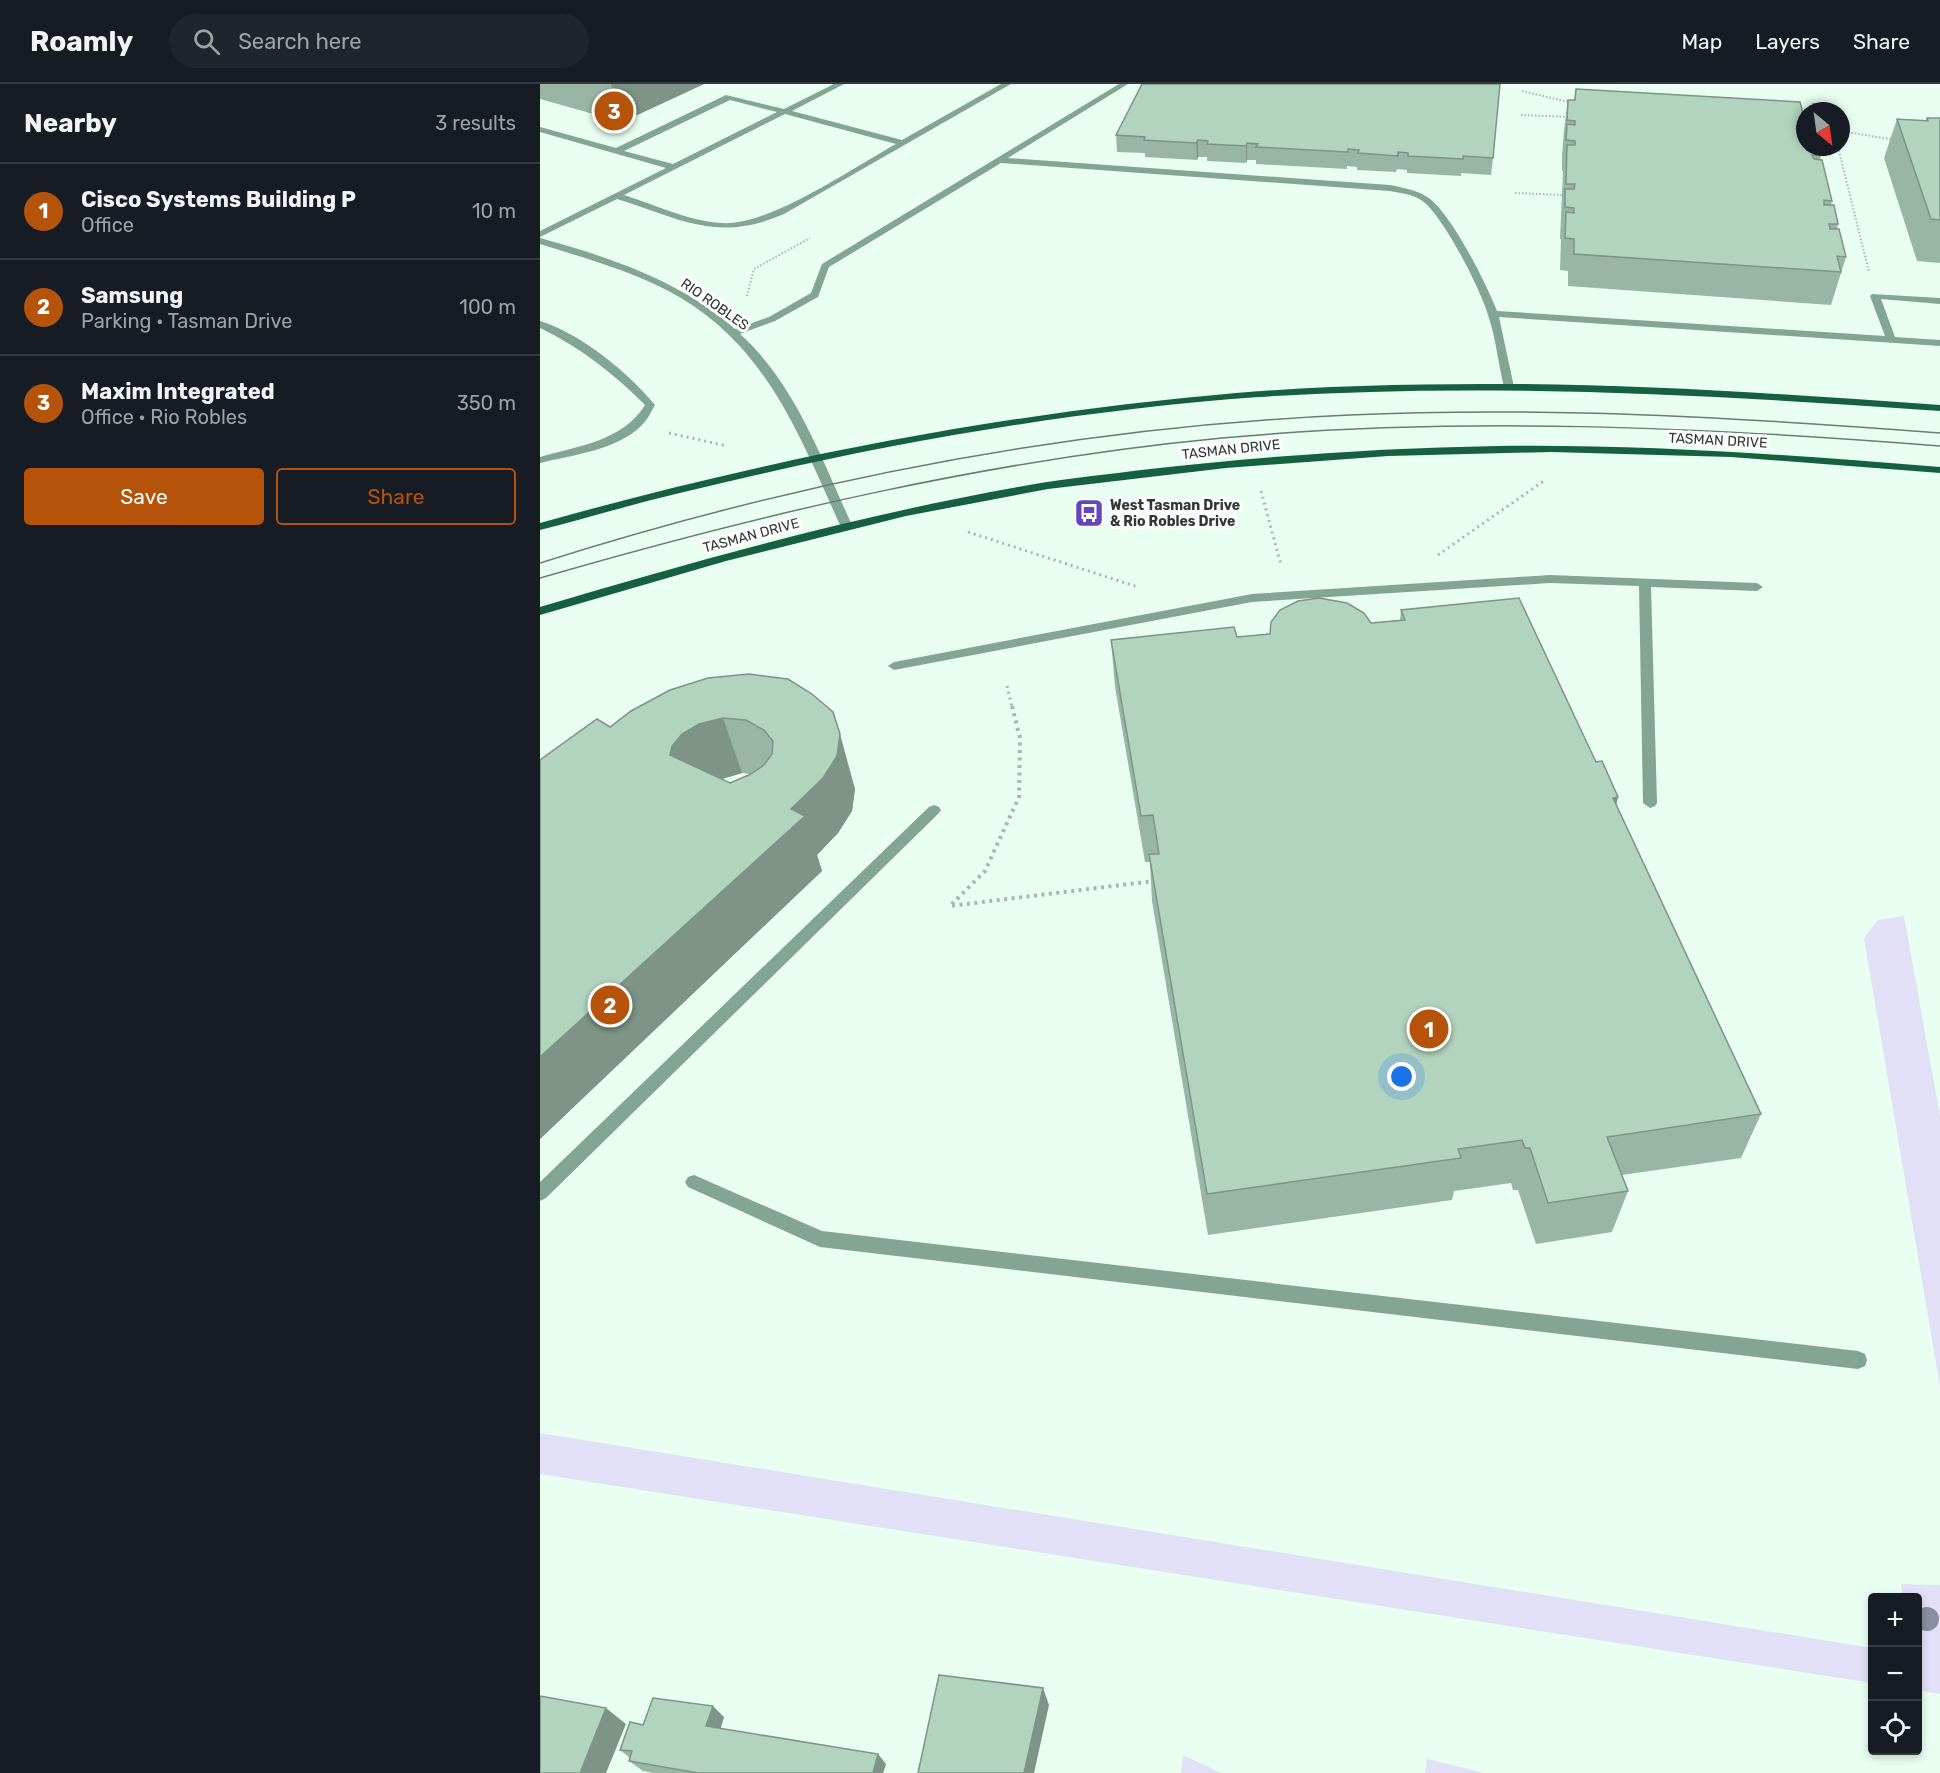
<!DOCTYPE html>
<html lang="en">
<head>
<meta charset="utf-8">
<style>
  body { margin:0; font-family:Rubik,sans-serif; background:#20242c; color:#f1f3f6 }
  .controls { position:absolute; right:18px; bottom:18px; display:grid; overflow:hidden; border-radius:6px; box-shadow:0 3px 9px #0003 }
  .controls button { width:54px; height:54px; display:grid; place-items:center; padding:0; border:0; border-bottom:2px solid #363941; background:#171b24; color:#f1f3f6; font:30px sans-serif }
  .compass { position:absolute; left:1256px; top:18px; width:54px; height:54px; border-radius:50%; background:#171b24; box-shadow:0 3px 9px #0003; rotate:151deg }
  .you { position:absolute; left:862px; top:993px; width:21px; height:21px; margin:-15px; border:4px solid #fff; border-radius:50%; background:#1a73e8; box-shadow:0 0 0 9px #1a73e833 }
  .badge { display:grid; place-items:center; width:39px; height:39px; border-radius:50%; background:#b45309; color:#fff; font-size:20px; font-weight:700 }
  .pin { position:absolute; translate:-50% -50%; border:3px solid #fff; box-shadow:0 2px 6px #0006 }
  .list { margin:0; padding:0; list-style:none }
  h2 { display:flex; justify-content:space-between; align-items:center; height:78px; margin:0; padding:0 24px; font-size:26px }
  h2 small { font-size:20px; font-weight:400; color:#9ea1a6 }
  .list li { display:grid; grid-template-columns:39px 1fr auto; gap:18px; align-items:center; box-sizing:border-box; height:96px; padding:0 24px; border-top:2px solid #363941 }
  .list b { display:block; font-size:22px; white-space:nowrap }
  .list p { margin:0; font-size:20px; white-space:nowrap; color:#9ea1a6 }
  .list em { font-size:20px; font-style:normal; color:#9ea1a6 }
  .actions { display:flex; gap:12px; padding:18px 24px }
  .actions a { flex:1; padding:14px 0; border:2px solid #b45309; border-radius:6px; text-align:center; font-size:21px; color:#b45309 }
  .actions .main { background:#b45309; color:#fff }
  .icon { flex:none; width:33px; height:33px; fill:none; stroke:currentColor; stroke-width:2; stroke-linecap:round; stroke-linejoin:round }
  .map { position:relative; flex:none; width:1400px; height:1689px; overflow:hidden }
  header { display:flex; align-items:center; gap:36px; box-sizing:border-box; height:84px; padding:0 30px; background:#171b24; border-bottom:2px solid #363941 }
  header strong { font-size:28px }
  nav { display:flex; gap:33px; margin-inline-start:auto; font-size:21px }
  .search { width:420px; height:54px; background:#20242c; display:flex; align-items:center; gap:15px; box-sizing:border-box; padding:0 21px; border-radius:33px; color:#9ea1a6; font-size:22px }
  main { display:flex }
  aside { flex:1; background:#171b24 }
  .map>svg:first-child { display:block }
</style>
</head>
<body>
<header>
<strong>Roamly</strong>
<div class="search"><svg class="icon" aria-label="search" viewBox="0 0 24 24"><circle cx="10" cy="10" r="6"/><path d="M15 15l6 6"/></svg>Search here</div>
<nav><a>Map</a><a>Layers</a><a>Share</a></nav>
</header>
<main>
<aside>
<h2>Nearby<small>3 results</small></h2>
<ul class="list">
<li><span class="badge">1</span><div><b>Cisco Systems Building P</b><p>Office</p></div><em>10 m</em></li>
<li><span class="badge">2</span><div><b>Samsung</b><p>Parking · Tasman Drive</p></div><em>100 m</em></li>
<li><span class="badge">3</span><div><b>Maxim Integrated</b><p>Office · Rio Robles</p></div><em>350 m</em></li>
</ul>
<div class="actions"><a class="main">Save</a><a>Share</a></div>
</aside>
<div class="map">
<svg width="1400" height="1689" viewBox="0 0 1400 1689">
  <rect width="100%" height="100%" fill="#e8fff1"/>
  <path fill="#e2e0f7" d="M1364,832L1400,1032V1303L1324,854L1338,836Z
    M0,1349L1332,1564V1599L0,1390Z
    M1361,1500L1400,1501V1610L1378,1606V1514L1363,1513Z
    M643,1671L681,1689H641Z
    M887,1675L944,1689H885Z"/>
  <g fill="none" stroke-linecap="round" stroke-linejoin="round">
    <path stroke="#a6b8ad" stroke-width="2" stroke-dasharray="1.5 2" stroke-linecap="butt" d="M982,7L1033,19
      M1294,21V27
      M981,31L1030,33
      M1301,47L1355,56
      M1298,63L1329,188
      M975,109L1022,111
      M207,212L214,185L270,154"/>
    <path stroke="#a6b8ad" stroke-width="3" stroke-dasharray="2 4" stroke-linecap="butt" d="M129,349L187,362
      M721,407L741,481
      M428,448L598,503
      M898,471L1005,396
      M467,602L472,623"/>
    <path stroke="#a6b8ad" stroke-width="4" stroke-dasharray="3 4.5" stroke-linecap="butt" d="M472,622L480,654L479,713L445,787L410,822L614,797"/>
    <path fill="#84a591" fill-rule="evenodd" d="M294,0H304L252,27L362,56L461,0H471L244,130C177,159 141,135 77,115L0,153V147L126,84L0,48V43L76,64L186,11L244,25ZM190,16L237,28L133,80L84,67ZM245,30L356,60C314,83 228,143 182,139C148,137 116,121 84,111Z
      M579,0H588L468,74L850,101C863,104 879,106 890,115C913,133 946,199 957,227L1345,252L1330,212L1332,210L1400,214V220L1341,215L1355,253L1400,256V262L959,233L974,303L969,306L964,303C958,279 956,254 948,231C941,206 902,129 881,116C872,110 860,109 850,107L461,79L289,183L278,213L235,237L200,250C255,299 282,376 312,441L306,444L300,441C260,353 228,266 141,214C97,188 47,175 0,160V154C69,173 141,197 195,245L229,233L271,209L282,180Z
      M0,237C40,249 89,289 115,321C111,328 108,335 102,341C78,366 32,371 0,379V373C38,362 83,357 105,321C74,290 40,263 0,244Z
      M1010,491L1217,499L1223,503L1217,507L1111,503L1117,719L1115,722L1110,724L1103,719L1099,502L1010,499L712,518L354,586L348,582L354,578L712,510Z
      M394,721L399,723L401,726L399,729L6,1114L0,1117V1098L389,723Z
      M154,1091L282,1147L1318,1267L1325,1270L1327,1276L1325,1282L1318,1285L280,1163L148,1103L145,1098L148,1093Z"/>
    <path fill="#17603f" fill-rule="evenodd" d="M974,300C1116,301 1258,311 1400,321V327C1173,311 946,298 719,313C525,327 332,362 144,408C96,419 48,434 0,446V439C227,375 461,329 696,309C789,301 882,300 974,300Z
      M957,362C1105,360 1252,371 1400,383V389L1191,373L1011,368L848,372L686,384L508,405L366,432L186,477L0,531V523C161,475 323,430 489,401C529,394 570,390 610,385C725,372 841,364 957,362Z"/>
    <path stroke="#6d7a72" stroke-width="1.5" d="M0,479C261,396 536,343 810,331C1007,322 1204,334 1400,349
      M0,494C224,429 450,376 682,354C921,332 1161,343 1400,362"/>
  </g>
  <circle fill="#898ea1" cx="1387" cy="1535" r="12"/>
  <path fill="#99b6a4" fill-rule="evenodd" d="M0,0H164L82,38L0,15Z
    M1036,5L1265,63L1281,71L1280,76L1292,117L1291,121L1298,140L1297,145L1306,173L1291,221L1028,202V187L1020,186L1021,155H1020L1023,87H1022V71L1024,46L1028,16H1034Z
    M1387,34H1400V179L1377,177L1344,74L1357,35L1386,36Z
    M576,51L953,74L951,91L921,89V92L867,89V86L857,85L856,88L817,86V83L807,82V85L716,80V76H707L706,79L667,77V73H658L657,76L605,73V69L577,68Z
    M861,526L1056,678L1078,713L1076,721L1221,1030L1201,1074L1082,1091L1088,1107L1072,1148L996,1160L978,1106H973L971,1099L914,1107L912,1116L668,1151L612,817L610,778H605L575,603L571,556L697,553L860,536Z
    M168,594L315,705L312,727L298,749L277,771L282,787L0,1055V676L70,643ZM202,689L210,690L190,699L181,695Z
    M184,1633L180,1645L346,1680L343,1689H113L103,1687L89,1677L90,1674L80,1666L103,1641Z"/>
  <path fill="#7d9486" d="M71,0H164L82,38Z
    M658,56V73L657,76L656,59Z
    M707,59V76L706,79V62Z
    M183,634L202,689L179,696L130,671L132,662L142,650L159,640Z
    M300,650L315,705L312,727L298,749L277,771L282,787L0,1055V973L251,725Z
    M1078,713L1066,759L1073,714Z
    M503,1604L509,1621L494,1689H484Z
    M173,1622L184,1633L178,1653L166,1642Z
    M66,1624L86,1640L66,1689H40Z
    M338,1670L346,1680L343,1689H333Z"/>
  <path fill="#b2d4bf" stroke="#7d9486" stroke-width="1.5" fill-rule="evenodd" d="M602,0H960L953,74L923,72V75L868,72V69L858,68V72L818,69L819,66L808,65V68L716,63L718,60L707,59L706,62L667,60L668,57L658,56L656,59L604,56L605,53L576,51Z
    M1036,5L1260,18L1263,29H1265V63H1279L1281,71H1272L1274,75L1282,76L1292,117L1284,116V121H1294L1298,140H1289L1290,145H1299L1306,173L1297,172L1301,188L1034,170V155L1025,154L1026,128L1034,129V124L1025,123V105H1034L1035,100H1026L1027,61H1035V57L1026,56L1027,40L1035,41V37L1027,36L1028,16H1035Z
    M1387,34H1400V136L1391,135L1357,35L1388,37Z
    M779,514L807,519L824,529L831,539L865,536L861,526L979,514L1056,678L1062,677L1078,713L1073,714L1221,1030L1067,1053L1088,1107L1008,1119L990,1064H985L982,1056L918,1065L921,1074L667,1110L609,770H619L616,750L613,731L601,732L571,556L694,543L697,553L730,550L731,538L740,526L758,517Z
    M209,590L248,595L272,610L293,628L300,650L297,672L283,694L251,725L265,732L0,973V676L57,635L70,643L91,627L130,606L168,594ZM183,634L206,636L224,646L233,657L232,670L224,681L209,691L190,699L130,671L132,662L142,650L159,640Z
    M399,1591L503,1604L484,1689H378Z
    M0,1612L66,1624L40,1689H0Z
    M113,1614L173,1622L166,1642L338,1670L333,1689H158L89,1677L92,1667L80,1666L90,1638L103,1641Z"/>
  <defs>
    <g id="bus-square" transform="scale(1.5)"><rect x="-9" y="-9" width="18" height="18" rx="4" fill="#6644bd" stroke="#fff"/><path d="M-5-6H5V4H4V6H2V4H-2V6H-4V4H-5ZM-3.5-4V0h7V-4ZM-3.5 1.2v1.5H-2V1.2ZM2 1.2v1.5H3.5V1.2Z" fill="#fff"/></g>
  </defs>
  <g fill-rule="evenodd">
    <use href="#bus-square" x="549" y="429"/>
  </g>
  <g text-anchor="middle" stroke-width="6" stroke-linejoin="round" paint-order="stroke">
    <g font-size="14" fill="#2f3832" stroke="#fff">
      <text transform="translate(175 220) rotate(35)" y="5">RIO ROBLES</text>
      <text transform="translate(1178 356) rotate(3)" y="5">TASMAN DRIVE</text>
      <text transform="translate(691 365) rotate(-6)" y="5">TASMAN DRIVE</text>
      <text transform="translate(211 451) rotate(-15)" y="5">TASMAN DRIVE</text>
    </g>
    <g font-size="14" font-weight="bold" fill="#2f3832" stroke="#fff" text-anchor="start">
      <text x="570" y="426">West Tasman Drive<tspan x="570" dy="16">&amp; Rio Robles Drive</tspan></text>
    </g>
  </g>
</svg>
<div class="controls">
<button>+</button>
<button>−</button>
<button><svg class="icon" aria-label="locate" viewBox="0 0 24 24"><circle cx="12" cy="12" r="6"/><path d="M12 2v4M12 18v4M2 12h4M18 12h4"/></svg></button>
</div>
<svg class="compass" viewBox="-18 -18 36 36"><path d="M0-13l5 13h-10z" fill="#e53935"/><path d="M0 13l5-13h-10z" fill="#9ea1a6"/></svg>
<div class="you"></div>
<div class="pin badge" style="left:889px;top:945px">1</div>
<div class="pin badge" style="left:70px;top:921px">2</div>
<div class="pin badge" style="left:74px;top:27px">3</div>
</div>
</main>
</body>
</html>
